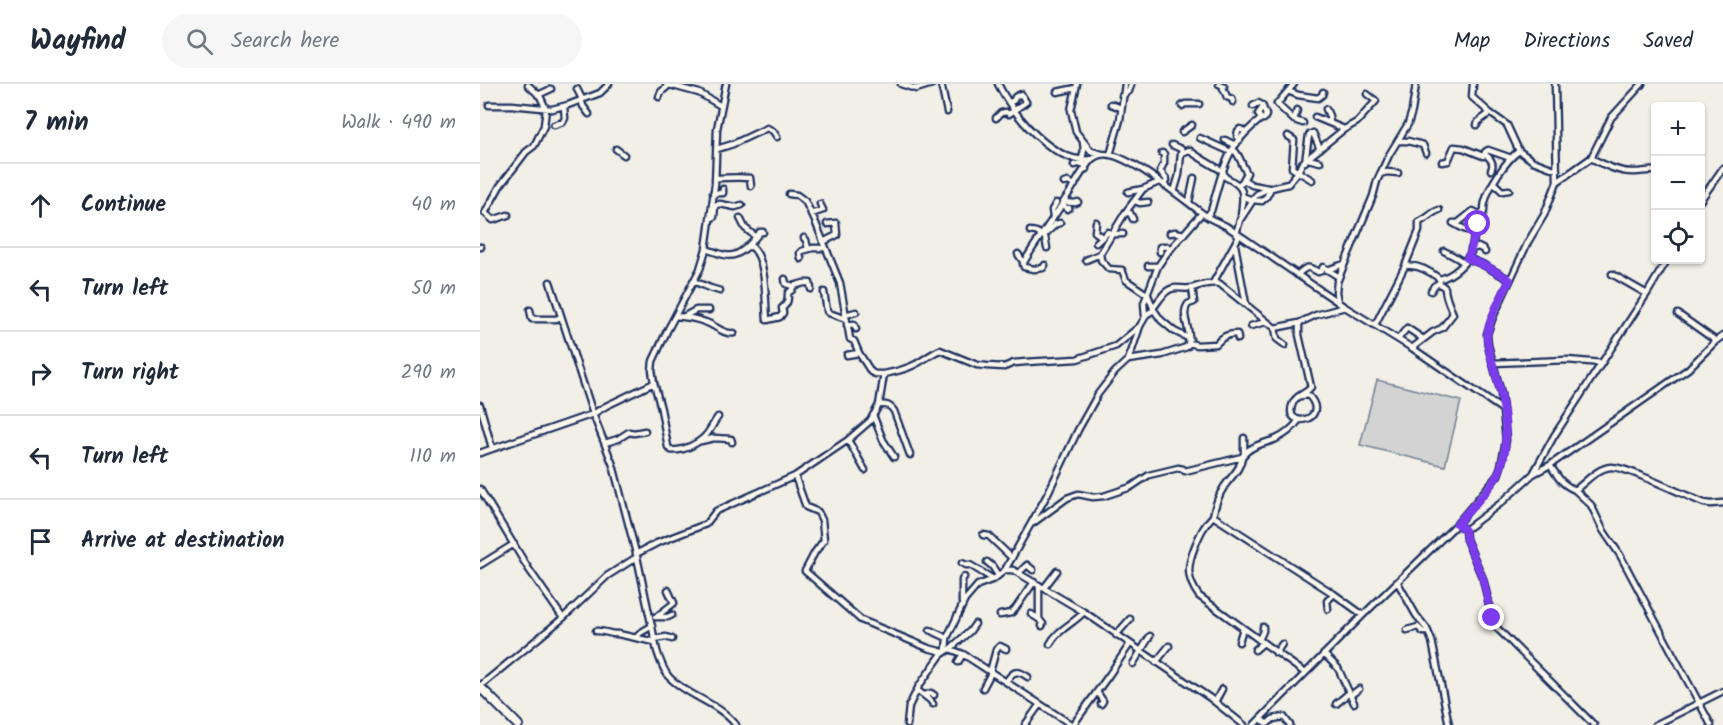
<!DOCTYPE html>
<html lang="en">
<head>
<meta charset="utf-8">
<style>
  body { margin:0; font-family:Kalam,sans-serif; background:#f6f6f7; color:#1f2937 }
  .controls { position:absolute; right:18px; top:18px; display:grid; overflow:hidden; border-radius:6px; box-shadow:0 2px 4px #0004 }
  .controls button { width:54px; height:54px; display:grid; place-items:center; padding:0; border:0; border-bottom:2px solid #e0e1e3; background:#fff; color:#1f2937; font:30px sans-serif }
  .stop { position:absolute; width:18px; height:18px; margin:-14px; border:4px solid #7c3aed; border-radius:50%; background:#fff }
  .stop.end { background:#7c3aed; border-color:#fff; box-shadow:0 2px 6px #0008 }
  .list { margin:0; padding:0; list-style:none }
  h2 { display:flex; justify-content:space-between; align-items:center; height:78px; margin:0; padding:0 24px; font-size:26px }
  h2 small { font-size:20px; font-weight:400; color:#747a83 }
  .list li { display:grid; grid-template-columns:39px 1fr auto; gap:18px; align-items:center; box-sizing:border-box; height:84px; padding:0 24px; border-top:2px solid #e0e1e3 }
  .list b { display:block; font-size:22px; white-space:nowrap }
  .list em { font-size:20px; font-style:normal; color:#747a83 }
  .icon { flex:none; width:33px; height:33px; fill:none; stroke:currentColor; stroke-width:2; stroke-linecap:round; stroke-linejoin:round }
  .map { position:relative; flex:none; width:1243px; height:641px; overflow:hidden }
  header { display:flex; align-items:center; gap:36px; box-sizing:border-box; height:84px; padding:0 30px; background:#fff; border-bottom:2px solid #e0e1e3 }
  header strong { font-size:28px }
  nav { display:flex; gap:33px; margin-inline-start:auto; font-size:21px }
  .search { width:420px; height:54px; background:#f6f6f7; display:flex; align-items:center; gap:15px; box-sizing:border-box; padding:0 21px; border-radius:33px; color:#747a83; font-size:22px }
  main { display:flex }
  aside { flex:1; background:#fff }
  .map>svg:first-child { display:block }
</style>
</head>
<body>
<header>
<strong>Wayfind</strong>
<div class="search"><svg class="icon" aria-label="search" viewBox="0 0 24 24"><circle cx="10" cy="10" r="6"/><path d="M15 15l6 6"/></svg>Search here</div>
<nav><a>Map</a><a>Directions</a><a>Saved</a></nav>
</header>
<main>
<aside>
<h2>7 min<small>Walk · 490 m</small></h2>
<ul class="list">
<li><svg class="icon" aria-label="ahead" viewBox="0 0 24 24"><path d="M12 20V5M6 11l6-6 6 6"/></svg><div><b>Continue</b></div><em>40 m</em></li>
<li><svg class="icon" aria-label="left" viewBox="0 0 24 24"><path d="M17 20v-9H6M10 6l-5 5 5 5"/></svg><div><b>Turn left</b></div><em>50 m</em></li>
<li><svg class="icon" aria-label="right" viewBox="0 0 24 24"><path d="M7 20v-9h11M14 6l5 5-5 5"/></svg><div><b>Turn right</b></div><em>290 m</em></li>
<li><svg class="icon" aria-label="left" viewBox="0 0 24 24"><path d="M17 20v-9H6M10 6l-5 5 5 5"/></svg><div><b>Turn left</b></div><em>110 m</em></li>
<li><svg class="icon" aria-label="arrive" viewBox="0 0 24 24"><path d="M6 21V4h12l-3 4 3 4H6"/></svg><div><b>Arrive at destination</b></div></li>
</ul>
</aside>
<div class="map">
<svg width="1243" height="641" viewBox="0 0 1243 641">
  <rect width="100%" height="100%" fill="#f2efe6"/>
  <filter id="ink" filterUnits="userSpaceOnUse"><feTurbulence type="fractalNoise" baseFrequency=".0167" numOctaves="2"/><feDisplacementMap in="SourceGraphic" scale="12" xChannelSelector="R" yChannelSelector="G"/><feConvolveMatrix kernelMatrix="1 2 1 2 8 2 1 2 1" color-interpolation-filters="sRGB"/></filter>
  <g filter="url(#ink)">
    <path fill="#d2d3d2" stroke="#768198" stroke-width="1.5" d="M897,296L981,317L965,382L880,361Z"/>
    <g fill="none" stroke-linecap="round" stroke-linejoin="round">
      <g stroke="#1b2f5e" stroke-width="9">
        <path id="minor" d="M186,0L219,9L241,22
          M421,0L436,5L452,0
          M461,0L467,28
          M518,0C533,30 574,82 612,75
          M597,0L591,26L596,48L611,67L622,70
          M739,0L744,2L743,4L747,13L752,15L753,18
          M814,0L797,20L814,36L817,26
          M993,0L992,13L1010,29L1027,41L1039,67L1053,77L1077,86
          M97,5L102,15
          M808,7L818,11L838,14L842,11L843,8
          M577,8L596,4
          M58,11L71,5
          M642,12L649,7L651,1
          M179,13L181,8L188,2
          M101,15L103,22L109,30
          M631,20L641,24
          M9,21H32L72,25L88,21L120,9L129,0
          M702,22L705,20H719
          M773,22L778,19L782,21L786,31L784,35H781
          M846,25L849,32L850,38
          M835,33L864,45
          M516,34L521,29L526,28L529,30L546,18L541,10L535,13L534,16L529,19
          M814,36L823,39
          M74,41L83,38L85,34L84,23
          M997,41L998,38L1010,29
          M702,48L712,41
          M833,49L840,65
          M808,52L814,56L812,84L832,96
          M720,54L751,68
          M745,56L755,61
          M760,56L757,52L758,47L760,45L766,48
          M918,57H928L943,61L946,69
          M603,58L604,66L602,75L606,85
          M692,61L701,65
          M136,65L144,71
          M237,65L253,60L287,44L293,47L297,53
          M752,67H755C761,74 762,82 767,89L762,98L758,101
          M682,69L684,70V79L680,87L687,96L685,102
          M630,71L640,36L645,0
          M1111,74C1124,81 1140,89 1155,88C1162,88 1168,86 1176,87
          M828,75L840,78
          M825,78L829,51L833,49
          M962,78L968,77L974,63L983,64L1003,72L1005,70
          M594,81L603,79
          M1011,86C1015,79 1010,74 1005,70V68L1008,66L1031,74
          M900,90L907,88L918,89
          M235,94C246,94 259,93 270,94L271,102
          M764,96L772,101L788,104
          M679,98L663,105L645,129L620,170L621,176L629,185L642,186L646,196L668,211L674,226L681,236L694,247L710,255
          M1077,98L1111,74L1131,34L1162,0
          M584,99L588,98L595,101
          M1014,99L1022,107L1029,106
          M648,108L663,105
          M694,108L699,91L701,69L709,66C715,71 735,83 743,87L745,93C769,104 762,112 761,133
          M233,109H243V105
          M309,110L317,111L325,117L335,137L360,199L370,255L374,257L379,269
          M764,113L773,116C775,109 784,106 791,104
          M655,117L660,119L668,118
          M1220,117L1243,84
          M584,118L595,119L598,118
          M709,118L714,94
          M582,120L587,125L589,124
          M5,129L20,102L46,68L54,62L64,42L66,25L60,12L48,1
          M5,129L13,136L28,131
          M645,129H650L653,135
          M331,130L343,126L340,120
          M727,132L731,127C737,107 743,79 754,63C761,52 771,43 781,35L778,30L783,23
          M573,133L572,126L576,119
          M260,134L265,144L276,153
          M230,135L234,133L235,121L240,120L255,123L262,121
          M616,138L615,148L622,153
          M973,139H978L993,127L999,130L1003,128
          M973,139L984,145L995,149
          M550,147L556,148L565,153L567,164
          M690,149L695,148L704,150
          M756,150L760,136L773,116L782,117L787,112L791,104L808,100L818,88L822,79L863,46L877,38L896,17L887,10
          M563,152L576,140L580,139
          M324,154L326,156L328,165
          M343,158L357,151L356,139L347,140
          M616,159L628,148L632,150H643
          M755,161L766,220
          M0,163H1
          M267,163H272C287,176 285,215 287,236L300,233L303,229L302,224C308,220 308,216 308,209L312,206L313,202L324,199H330L331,205
          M226,165C232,167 239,170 245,171C259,175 272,158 280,148H283
          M991,165L998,163L1004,166L1005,168
          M964,167C970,170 980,175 984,179
          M680,168V163L686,162L691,165
          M538,170L544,179
          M987,174L1002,180L1030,196
          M321,175L320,169L322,167L333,164H346
          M606,176L620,170
          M565,181L563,184L554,185L544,183L543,180C556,157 572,137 586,114C594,103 603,84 612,75C612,75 618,71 620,71C642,63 706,118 726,132C732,136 740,139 746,142L865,223
          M668,182H678
          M925,182L939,147V138C947,135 952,128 959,126
          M847,186L864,180
          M1132,190L1167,210
          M817,191C826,183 827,181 838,188L841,187L843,183L859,193
          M305,195L306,200L313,202
          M213,197L230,204L240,207
          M70,198L113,330L133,381L157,473L177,567C180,576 183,586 189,593C208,613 238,618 256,641
          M733,199L759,152
          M951,207L954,202L959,199L960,195C972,192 986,180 991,168C993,162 993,155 995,149C997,142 1002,134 1004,127C1004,124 1004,121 1005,118C1009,102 1026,76 1039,67
          M344,208L347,227L349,229L366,235
          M858,219L856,208L857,198L893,112L897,97L909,71L928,40L932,27L936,0
          M673,224C680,216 685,204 696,204C702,204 706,205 712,204
          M50,226L52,235H76L81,233
          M1198,230L1236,257
          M365,231L376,228
          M195,232C206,233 215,234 225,238C235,241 244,251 254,249
          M203,233L216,226H229
          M665,233L664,219L678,182L687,169L722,129
          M367,241L374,240L376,245
          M895,241L925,182C938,180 950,187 960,195
          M771,242L786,238
          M795,244L797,255L805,261
          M918,255L927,244L942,254L941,256
          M709,259L717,261L736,260C742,253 747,250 757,250L758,255
          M932,264L953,248L962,244L973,230C969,220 965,213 965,204L959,199
          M367,271L379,269L391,288L395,290H404
          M648,276L682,271L707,263C714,246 699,233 708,220L714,218L712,204C722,201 730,198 740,200L795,244L819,239
          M1013,279L1087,276L1122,279
          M821,312L828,311C853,337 801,347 813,319C816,311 826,310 831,303L819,251V239L836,231L865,223L932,264L1023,326
          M0,321L12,364
          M399,321C406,320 410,321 414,327L430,371
          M393,331L403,356L414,373
          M238,333C234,338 231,345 227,350C220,359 202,368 191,366L188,363L181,325L174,299L172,286L173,277L187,247L220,185L226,165L235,100L237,45L246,0
          M764,354V370
          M368,356L385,386
          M221,357L234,354L251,355L252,358
          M125,359L138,355L149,348L154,349L165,347
          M0,369L113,330L126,322L174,299
          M1070,381C1078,393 1081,400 1095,406
          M1053,390L1070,381L1208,285L1236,257L1243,252
          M315,392L326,423L338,428L342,436L344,456L335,468L325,487L381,536L448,564L463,568
          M0,405L48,484L83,534
          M733,432C735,422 738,412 744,403C751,392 760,387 762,373
          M553,439L587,414L598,410L613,413L624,412L651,403L669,391L698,384L703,385L705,387L762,373C770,361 784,360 796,355C805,351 814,343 819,336
          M977,440L985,446L1021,419L1053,390L1074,352L1168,208L1187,176
          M985,446L986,455L1003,495L1014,541L1114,641
          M503,451L509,452L532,474
          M156,470L177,459L226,440L236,427L315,392L368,356L390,337L399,321L404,290C414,288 424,286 434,281C443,277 450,270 460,266L497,281L507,282L524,283L534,279L546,278L597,275L636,262L660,242L667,230L674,226
          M507,478L512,482L518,491
          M482,479L486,481H490L513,495
          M0,481L34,460
          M525,486H533L604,528L730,614L764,641
          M539,489L547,481L553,486
          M918,499L936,531L947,545L952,557L969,641
          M559,501V535L563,540L562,542
          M564,504L577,487
          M482,519V496L484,493
          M848,525L847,517L854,510
          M551,530L559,535
          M520,531L531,529L535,525L554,498
          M175,533H188L192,531
          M176,533L194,519L188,506
          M450,546L467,554
          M927,546L938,543L943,548H948
          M116,547C124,546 130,551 138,550L175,558
          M636,551L650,535
          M157,553L160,549L172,542
          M174,555L186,553L192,555
          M779,556L783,547V543
          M759,558L763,544
          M570,560C578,545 593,540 604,528
          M470,565L490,547L495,540
          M775,566L783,559
          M466,567L467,554L485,516L498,501L514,495L525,486L567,411L598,346L618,310L635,288L648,276L652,266L660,242
          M796,569L802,560
          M844,570L858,584L874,619
          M478,578L483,570
          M676,578L689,562
          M653,580L670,552
          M510,588L516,566L520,562L526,565
          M825,589L719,512C706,494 707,482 715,462C720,450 724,441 733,432L854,510L883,531
          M526,598C533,587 537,585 548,593
          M0,602L83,534L127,492L157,473
          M503,604L511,589
          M437,606L450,616L453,620
          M617,608L623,617L621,620
          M445,611L451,609L454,611
          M871,611L879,605
          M735,618L742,605
          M856,620L869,609
          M781,635L787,640L793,635L804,633L810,641
          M427,641L429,622L439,602L461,571L470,565L483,570L592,641
          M545,641L560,620
          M593,641L629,591L650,560
          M774,641L883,531L977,440L1018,391L1021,382L1026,356L1021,309L1008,261L1007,250L1013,233L1048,158L1064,131L1077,98L1075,0
          M1175,641L1243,607
          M1231,641L1140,471L1123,446L1111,421L1095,406C1106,398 1117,384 1131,383C1146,382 1206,412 1224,419L1231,420L1243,419"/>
      </g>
      <g stroke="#1b2f5e" stroke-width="12">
        <path id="trunk" d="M0,603L38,641"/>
      </g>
      <use href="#minor" stroke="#fbf7ec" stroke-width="4.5"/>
      <use href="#trunk" stroke="#fbf7ec" stroke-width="8"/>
    </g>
  </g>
  <g fill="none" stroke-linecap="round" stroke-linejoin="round" filter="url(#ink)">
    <path stroke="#7c3aed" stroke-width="8" d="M998,140L990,169L987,174L1010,184L1030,196C1022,212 1010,232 1007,251C1006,264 1013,278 1016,291C1024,319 1032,363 1018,390C1008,409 990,424 977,440L985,446L986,455L1003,495L1012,534"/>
  </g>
</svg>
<div class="controls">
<button>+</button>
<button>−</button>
<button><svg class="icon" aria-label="locate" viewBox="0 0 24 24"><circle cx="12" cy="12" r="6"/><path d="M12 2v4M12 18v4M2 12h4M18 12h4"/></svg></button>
</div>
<div class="stop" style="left:998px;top:140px"></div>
<div class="stop end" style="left:1012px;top:534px"></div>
</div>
</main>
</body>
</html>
